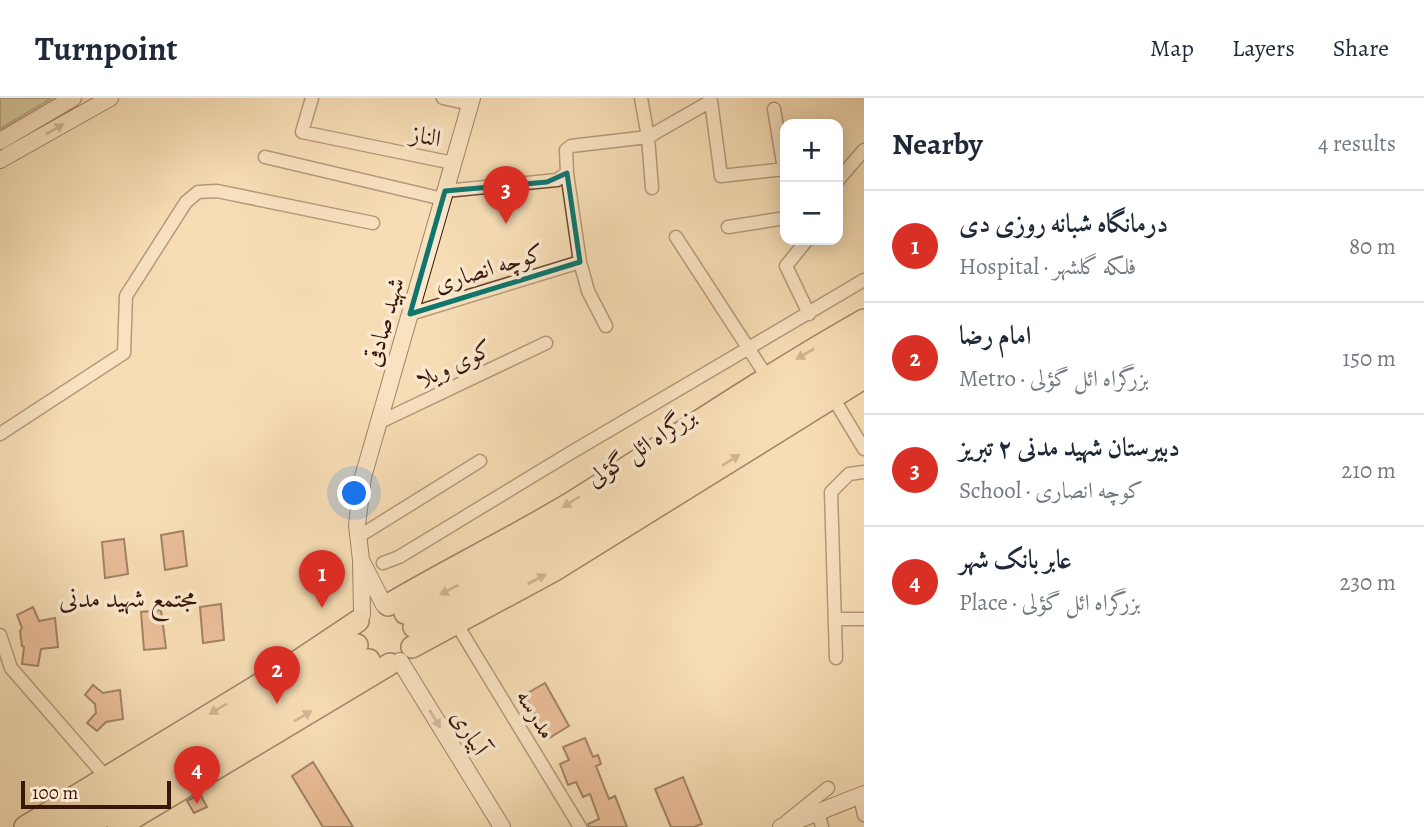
<!DOCTYPE html>
<html lang="en">
<head>
<meta charset="utf-8">
<style>
  body { margin:0; font-family:Alegreya,Amiri,serif; background:#f6f6f7; color:#1f2937 }
  .controls { position:absolute; right:21px; top:21px; display:grid; overflow:hidden; border-radius:14px; box-shadow:0 4px 18px #0003 }
  .controls button { width:63px; height:63px; display:grid; place-items:center; padding:0; border:0; border-bottom:2px solid #e0e1e3; background:#fff; color:#1f2937; font:35px sans-serif }
  .scale { position:absolute; left:21px; bottom:18px; width:150px; box-sizing:border-box; padding-left:7px; border:4px solid #39170b; border-top:0; font-size:19px; line-height:24px; white-space:nowrap; color:#39170b; -webkit-text-stroke:5px #fae9cf; paint-order:stroke }
  .you { position:absolute; left:355px; top:396px; width:24px; height:24px; margin:-18px; border:5px solid #fff; border-radius:50%; background:#1a73e8; box-shadow:0 0 0 10px #1a73e833 }
  .badge { display:grid; place-items:center; width:46px; height:46px; border-radius:50%; background:#d93025; color:#fff; font-size:23px; font-weight:700 }
  .pin { position:absolute; translate:-50% -58px; filter:drop-shadow(0 2px 4px #0008) }
  .pin::after { content:''; position:absolute; top:37px; width:24px; height:21px; background:inherit; clip-path:polygon(0 0,100% 0,50% 100%) }
  .list { margin:0; padding:0; list-style:none }
  h2 { display:flex; justify-content:space-between; align-items:center; height:91px; margin:0; padding:0 28px; font-size:30px }
  h2 small { font-size:23px; font-weight:400; color:#747a83 }
  .list li { display:grid; grid-template-columns:46px 1fr auto; gap:21px; align-items:center; box-sizing:border-box; height:112px; padding:0 28px; border-top:2px solid #e0e1e3 }
  .list b { display:block; font-size:26px; white-space:nowrap }
  .list p { margin:0; font-size:23px; white-space:nowrap; color:#747a83 }
  .list em { font-size:23px; font-style:normal; color:#747a83 }
  .map { position:relative; flex:none; width:864px; height:729px; overflow:hidden }
  header { display:flex; align-items:center; gap:42px; box-sizing:border-box; height:98px; padding:0 35px; background:#fff; border-bottom:2px solid #e0e1e3 }
  header strong { font-size:33px }
  nav { display:flex; gap:38px; margin-inline-start:auto; font-size:24px }
  main { display:flex }
  aside { flex:1; background:#fff }
  .map>svg:first-child { display:block }
</style>
</head>
<body>
<header>
<strong>Turnpoint</strong>
<nav><a>Map</a><a>Layers</a><a>Share</a></nav>
</header>
<main>
<div class="map">
<svg width="864" height="729" viewBox="0 0 864 729">
  <rect width="100%" height="100%" fill="#f7ddb5"/>
  <filter id="stains"><feTurbulence type="fractalNoise" baseFrequency=".00286" numOctaves="4"/><feColorMatrix values="0 0 0 0 .2 0 0 0 0 .09 0 0 0 0 .02 0 0 0 .5 -.17"/></filter>
  <radialGradient id="worn" r=".72"><stop offset=".6" stop-color="#630" stop-opacity="0"/><stop offset="1" stop-color="#630" stop-opacity=".3"/></radialGradient>
  <path fill="#b8c291" stroke="#786c4e" stroke-width="2" d="M0,0H52L0,31Z"/>
  <path fill="#dc9978" stroke="#39170b" stroke-width="2" d="M183,433L187,468L165,472L161,437Z
    M124,441L128,476L105,480L102,444Z
    M221,506L224,542L203,545L200,509Z
    M33,509L39,523L55,520L58,549L41,551L38,568L22,566L24,549L22,548L20,533L22,530L17,517Z
    M161,512L166,550L144,552L141,514Z
    M545,585L569,628L549,640L524,597Z
    M93,587L103,595L120,592L123,621L106,624L97,633L87,625L96,615L95,606L85,597Z
    M585,640L593,659L598,657L601,666L596,668L609,701L615,698L627,729H589L588,726L599,721L590,696L583,699L576,684L568,687L560,666L569,662L563,649Z
    M313,664L353,729H323L292,678Z
    M683,679L702,726L694,729H671L655,691Z
    M200,696L207,709L194,715L187,703Z"/>
  <g fill="none" stroke-linecap="round" stroke-linejoin="round">
    <g stroke="#684836" stroke-width="15">
      <path id="street" d="M312,0L302,34L453,65
        M443,0L470,6
        M641,0L648,39L652,90
        M774,11L784,71
        M265,59L443,101
        M567,75L580,164L588,193L606,228
        M838,82L864,52
        M445,93L557,82L567,75L566,52L571,48L648,39L711,3L721,78L785,71
        M728,129L785,120
        M676,139L767,279
        M807,142L786,168L809,216
        M410,216L580,164
        M832,298L864,351
        M380,324L546,245
        M0,336L124,255L126,198L186,104L198,94L217,93L373,125
        M358,439L480,363
        M383,465L399,459L567,357L864,182
        M835,521H864
        M456,525L580,729
        M0,537L11,570L105,678
        M836,560L831,394L849,376L864,374
        M860,698L864,717
        M818,714L822,729
        M787,723L828,690"/>
    </g>
    <g stroke="#39170b" stroke-width="18">
      <path id="secondary" d="M0,43L73,0
        M0,62L110,0
        M361,462L357,427L363,379L472,0
        M362,517L361,462L384,507
        M400,563L502,729
        M781,729L864,696"/>
    </g>
    <g stroke="#39170b" stroke-width="24">
      <path id="highway" d="M388,507C449,471 513,440 574,403C671,342 765,278 864,222
        M405,515L555,435L809,273L864,241
        M414,529L562,448L815,288L864,259
        M412,549L553,473L864,280
        M25,729L298,563L358,523
        M56,729L357,547
        M85,729L327,584L369,562
        M118,729L390,566"/>
    </g>
    <use href="#street" stroke="#fae9cf" stroke-width="12"/>
    <use href="#secondary" stroke="#fae9cf" stroke-width="16"/>
    <use href="#highway" stroke="#f7ddb5" stroke-width="21"/>
  </g>
  <defs><path id="oneway-solid" d="M-6-.8H1V-3.2L6.5 0L1 3.2V.8H-6Z" transform="scale(1.75)"/></defs>
  <g fill="#a38a77">
    <use href="#oneway-solid" transform="translate(55 31) rotate(-30)"/>
    <use href="#oneway-solid" transform="translate(435 621) rotate(58)"/>
  </g>
  <g fill="#a28468">
    <use href="#oneway-solid" transform="translate(805 256) rotate(150)"/>
    <use href="#oneway-solid" transform="translate(731 362) rotate(-32)"/>
    <use href="#oneway-solid" transform="translate(571 404) rotate(148)"/>
    <use href="#oneway-solid" transform="translate(537 481) rotate(-28)"/>
    <use href="#oneway-solid" transform="translate(449 492) rotate(152)"/>
    <use href="#oneway-solid" transform="translate(218 611) rotate(149)"/>
    <use href="#oneway-solid" transform="translate(303 618) rotate(-31)"/>
  </g>
  <path d="M0 0H864V729H0ZM567,75L580,164L410,216L445,93L547,84Z" fill="#f7ddb5" fill-opacity=".55" fill-rule="evenodd"/>
  <path fill="none" stroke="#0f766e" stroke-width="5" stroke-linejoin="round" d="M567,75L580,164L410,216L445,93L547,84Z"/>
  <g text-anchor="middle" stroke-width="7" stroke-linejoin="round" paint-order="stroke">
    <g font-size="24" fill="#39170b" stroke="#fae9cf">
      <text transform="translate(426 38) rotate(12)" y="8">الناز</text>
      <text transform="translate(489 170) rotate(-17)" y="8">کوچه انصاری</text>
      <text transform="translate(384 224) rotate(-74)" y="8">شهید صادقی</text>
      <text transform="translate(454 266) rotate(-26)" y="8">کوی ویلا</text>
      <text transform="translate(641 349) rotate(-33)" y="8">بزرگراه ائل گؤلی</text>
      <text transform="translate(536 616) rotate(59)" y="8">مدرسه</text>
      <text transform="translate(470 634) rotate(58)" y="8">آبیاری</text>
    </g>
    <g font-size="26" fill="#39170b" stroke="#fae9cf">
      <text x="128" y="509">مجتمع شهید مدنی</text>
    </g>
  </g>
  <rect width="100%" height="100%" filter="url(#stains)"/>
  <rect width="100%" height="100%" fill="url(#worn)"/>
</svg>
<div class="controls">
<button>+</button>
<button>−</button>
</div>
<div class="scale">100 m</div>
<div class="you"></div>
<div class="pin badge" style="left:322px;top:510px">1</div>
<div class="pin badge" style="left:277px;top:606px">2</div>
<div class="pin badge" style="left:506px;top:126px">3</div>
<div class="pin badge" style="left:197px;top:706px">4</div>
</div>
<aside>
<h2>Nearby<small>4 results</small></h2>
<ul class="list">
<li><span class="badge">1</span><div><b>درمانگاه شبانه روزی دی</b><p>Hospital · فلکه گلشهر</p></div><em>80 m</em></li>
<li><span class="badge">2</span><div><b>امام رضا</b><p>Metro · بزرگراه ائل گؤلی</p></div><em>150 m</em></li>
<li><span class="badge">3</span><div><b>دبیرستان شهید مدنی ۲ تبریز</b><p>School · کوچه انصاری</p></div><em>210 m</em></li>
<li><span class="badge">4</span><div><b>عابر بانک شهر</b><p>Place · بزرگراه ائل گؤلی</p></div><em>230 m</em></li>
</ul>
</aside>
</main>
</body>
</html>
